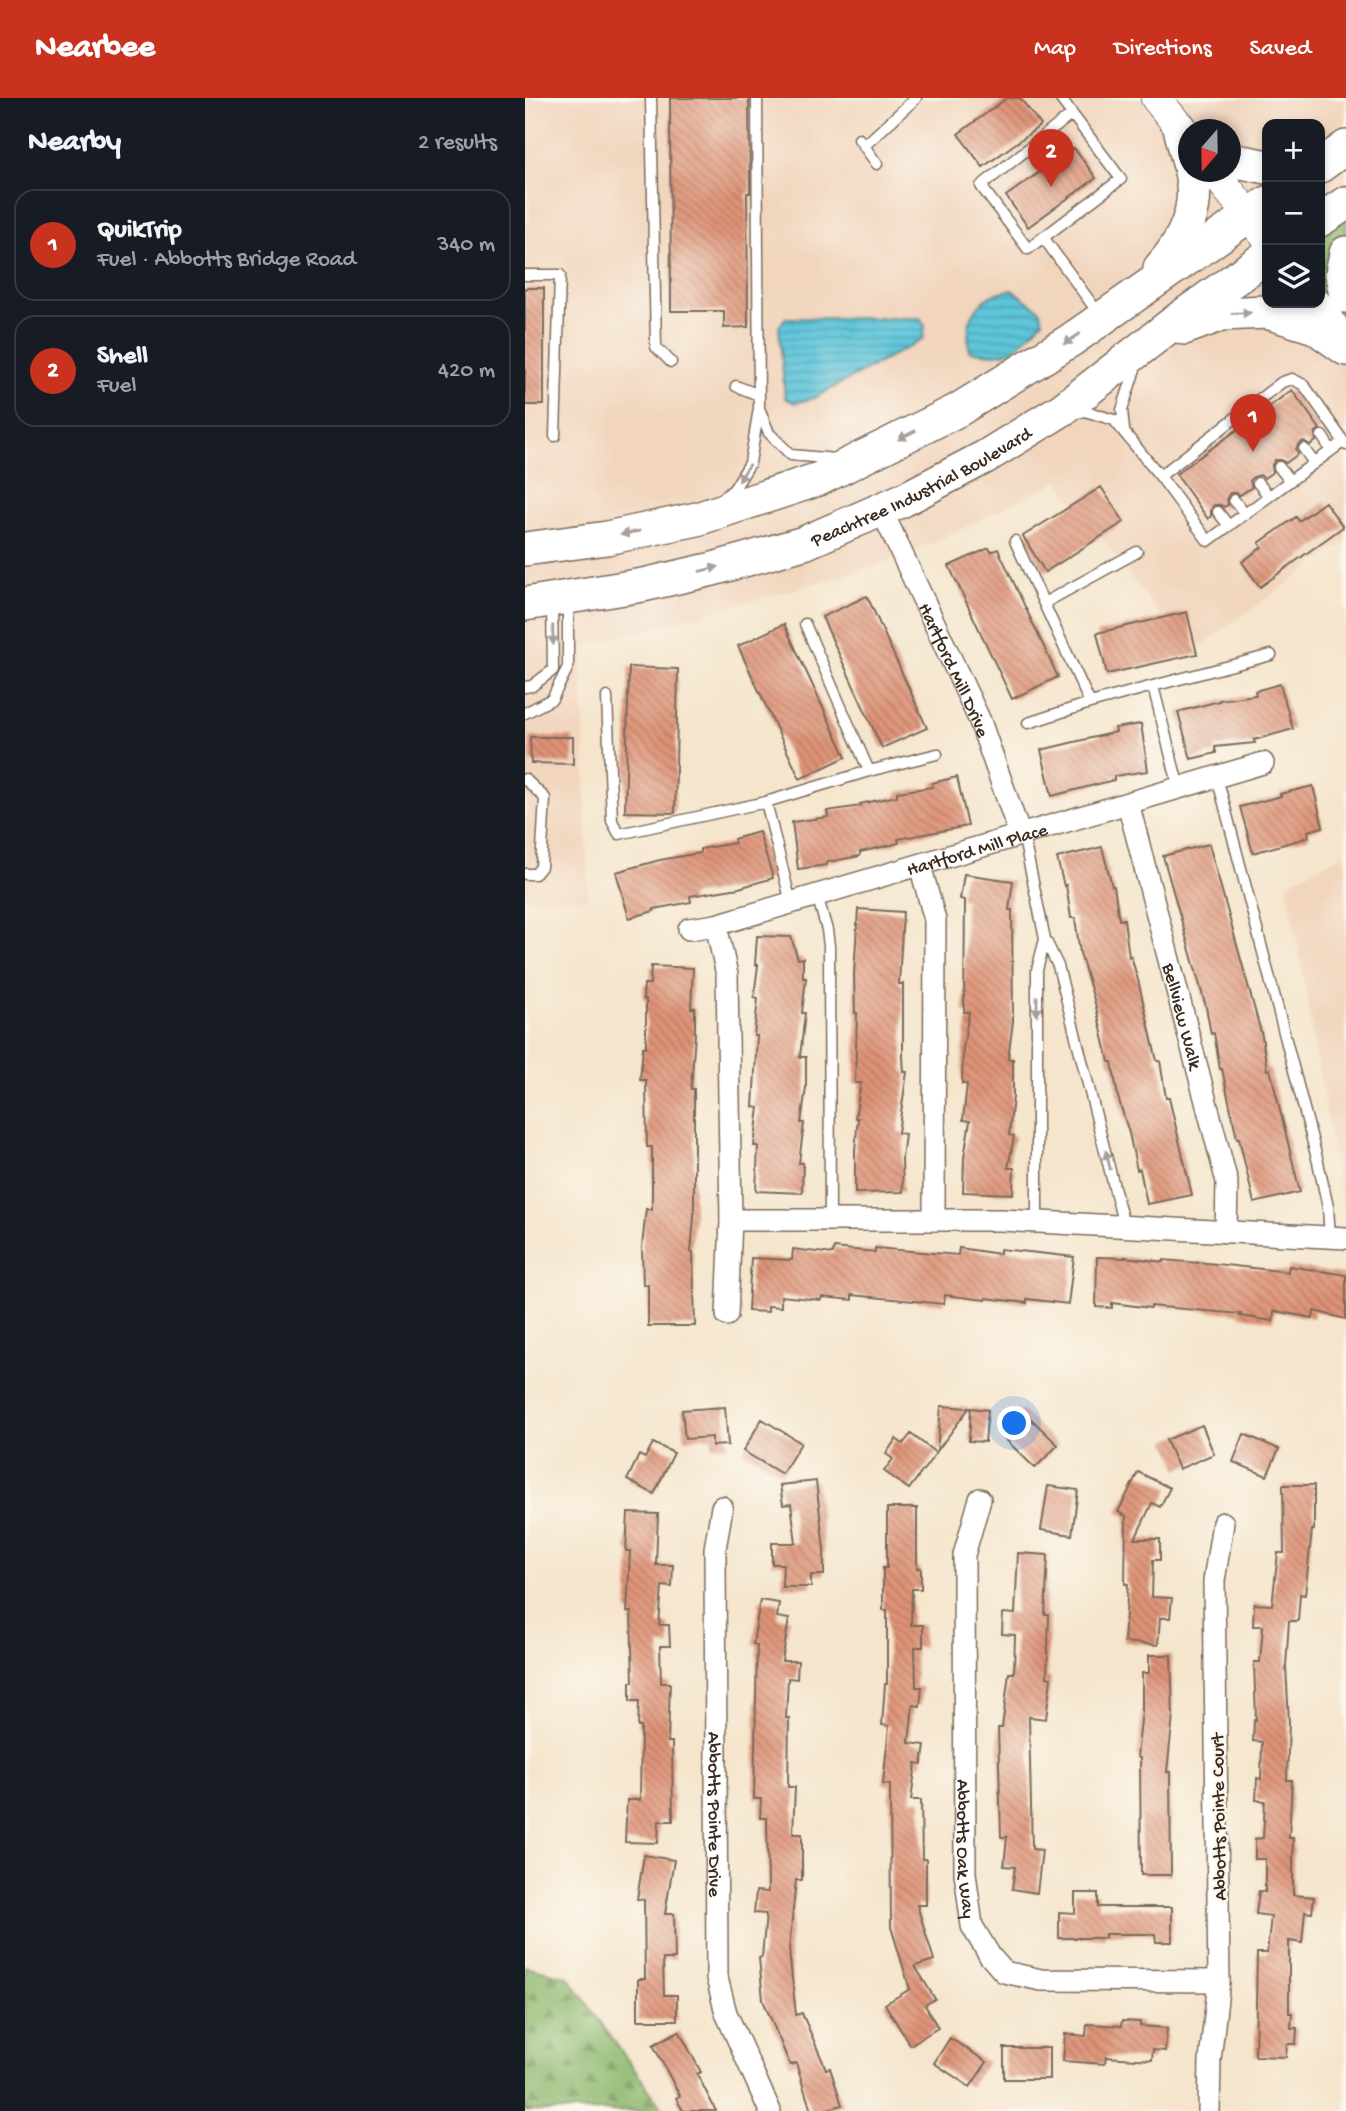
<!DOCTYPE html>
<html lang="en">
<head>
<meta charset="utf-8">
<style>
  body { margin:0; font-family:"Gochi Hand",sans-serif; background:#20242c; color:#f1f3f6 }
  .controls { position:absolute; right:21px; top:21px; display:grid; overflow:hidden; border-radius:14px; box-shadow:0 4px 10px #0003 }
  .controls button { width:63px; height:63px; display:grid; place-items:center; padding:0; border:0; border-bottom:2px solid #363941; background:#171b24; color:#f1f3f6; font:35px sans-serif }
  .compass { position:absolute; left:653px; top:21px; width:63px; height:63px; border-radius:50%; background:#171b24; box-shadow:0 4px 10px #0003; rotate:200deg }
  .you { position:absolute; left:490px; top:1326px; width:24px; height:24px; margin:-18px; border:5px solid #fff; border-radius:50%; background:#1a73e8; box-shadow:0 0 0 10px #1a73e833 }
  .badge { display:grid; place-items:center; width:46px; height:46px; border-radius:50%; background:#c8321e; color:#fff; font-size:23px; font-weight:700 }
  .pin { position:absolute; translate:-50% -58px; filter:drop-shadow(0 2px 4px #0008) }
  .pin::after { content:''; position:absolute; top:37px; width:24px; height:21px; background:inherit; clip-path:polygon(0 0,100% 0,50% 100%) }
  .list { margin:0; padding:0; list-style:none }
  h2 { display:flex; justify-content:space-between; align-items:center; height:91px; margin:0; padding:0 28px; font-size:30px }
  h2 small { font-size:23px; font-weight:400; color:#9ea1a6 }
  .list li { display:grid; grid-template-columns:46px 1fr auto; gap:21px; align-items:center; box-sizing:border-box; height:112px; margin:0 14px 14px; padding:0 14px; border:2px solid #363941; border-radius:21px }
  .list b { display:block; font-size:26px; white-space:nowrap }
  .list p { margin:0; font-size:23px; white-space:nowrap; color:#9ea1a6 }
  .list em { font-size:23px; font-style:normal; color:#9ea1a6 }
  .icon { flex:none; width:38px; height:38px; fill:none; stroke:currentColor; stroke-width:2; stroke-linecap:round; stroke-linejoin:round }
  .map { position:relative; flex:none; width:821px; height:2013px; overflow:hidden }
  header { display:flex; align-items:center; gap:42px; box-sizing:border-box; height:98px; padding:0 35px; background:#c8321e; color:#fff }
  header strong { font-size:33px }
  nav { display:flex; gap:38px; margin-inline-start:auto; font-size:24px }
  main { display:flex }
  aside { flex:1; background:#171b24 }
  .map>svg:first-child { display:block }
</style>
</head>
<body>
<header>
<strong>Nearbee</strong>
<nav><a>Map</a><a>Directions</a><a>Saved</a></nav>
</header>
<main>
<aside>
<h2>Nearby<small>2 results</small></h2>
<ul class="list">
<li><span class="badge">1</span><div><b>QuikTrip</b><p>Fuel · Abbotts Bridge Road</p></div><em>340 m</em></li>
<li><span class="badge">2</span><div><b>Shell</b><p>Fuel</p></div><em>420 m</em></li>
</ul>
</aside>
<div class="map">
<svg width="821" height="2013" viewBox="0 0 821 2013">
  <defs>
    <pattern id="forest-firs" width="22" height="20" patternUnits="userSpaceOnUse" patternTransform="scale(1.75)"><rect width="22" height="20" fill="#8eb970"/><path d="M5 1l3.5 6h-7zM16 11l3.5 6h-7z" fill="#75975b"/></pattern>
    <pattern id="water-rules" width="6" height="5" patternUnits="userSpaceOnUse" patternTransform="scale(1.75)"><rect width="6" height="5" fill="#5ec6db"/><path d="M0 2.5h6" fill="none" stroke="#4fa1b1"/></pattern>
    <pattern id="building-back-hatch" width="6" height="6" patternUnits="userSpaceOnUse" patternTransform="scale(1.75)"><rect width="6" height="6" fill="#de9377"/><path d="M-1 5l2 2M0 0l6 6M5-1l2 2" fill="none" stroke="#b57861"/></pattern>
  </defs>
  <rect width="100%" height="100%" fill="#fbf7ec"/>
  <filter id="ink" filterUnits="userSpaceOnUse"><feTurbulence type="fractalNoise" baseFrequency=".0143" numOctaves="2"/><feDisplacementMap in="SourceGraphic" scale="14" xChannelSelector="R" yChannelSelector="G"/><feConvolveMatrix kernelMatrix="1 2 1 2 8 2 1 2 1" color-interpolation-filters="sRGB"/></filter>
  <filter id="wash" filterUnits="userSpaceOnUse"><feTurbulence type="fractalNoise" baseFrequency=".00686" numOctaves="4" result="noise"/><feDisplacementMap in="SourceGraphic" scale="28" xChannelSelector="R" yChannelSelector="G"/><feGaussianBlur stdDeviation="1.57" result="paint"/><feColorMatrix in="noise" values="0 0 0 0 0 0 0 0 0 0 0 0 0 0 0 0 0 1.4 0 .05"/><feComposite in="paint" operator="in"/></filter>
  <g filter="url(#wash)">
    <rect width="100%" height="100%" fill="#f5e5cc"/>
    <path fill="#f1d5bd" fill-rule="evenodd" d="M0,0H821V86L795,105V26H742V205H795L821,238V444L664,556L534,383L410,444L349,469L57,549L63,800L0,801V125H5ZM664,32H706V74H664Z
      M821,755V1118L819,1119L762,785Z"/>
    <path fill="url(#forest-firs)" stroke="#647247" stroke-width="2" d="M821,86V238L795,204V105Z
      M0,1868L43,1879L139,2013H0Z"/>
    <path fill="url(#water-rules)" stroke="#4c787c" stroke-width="2" d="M487,192L515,212L518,223C487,253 489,261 444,253C444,244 442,232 445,224C451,205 467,193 487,192Z
      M260,220H395L400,228L398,241L289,300L270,305L260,300L254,229Z"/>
    <g id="blocks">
      <path fill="url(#building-back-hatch)" d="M145,0H224L225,95H222L223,229L199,230V213H146Z
        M482,0H495L516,27L458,69L433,36Z
        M549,50L571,80L503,129L481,98Z
        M0,190H19V307H0Z
        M767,292L795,331L790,335L791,343L785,347L779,343L774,345L771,351L773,356L761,365L756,362H750L747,367L748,374L739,380L735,377L728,379L725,383L727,389L715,397L711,395H705L702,400L703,407L699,409L695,407H689L686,412V418L683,421L651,376Z
        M576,389L599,424L520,474L498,438Z
        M800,404L818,429L735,489L717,464L737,449L734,445L771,419L774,423Z
        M464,450L466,454L473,451L533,579L487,601L424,468Z
        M342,498L402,630L357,650L297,519Z
        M662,514L672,556L582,576L572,535Z
        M259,526L321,659L275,681L213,548Z
        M104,569L153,571L150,715L100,714Z
        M755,586L768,631L729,642L730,645L690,649L691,655L666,661L653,614L694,603V602L731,597L730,593Z
        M616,626L623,673L589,678V682L527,698L516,652L591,634L590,630Z
        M5,639H48V666L6,665Z
        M432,679L443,728L373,741L374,745L335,754V758L302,764V767L273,771L267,724L303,719L302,713L336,708L335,706L372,698V694L408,689L407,685Z
        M788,688L798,729L783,733L784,739L728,755L715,709L756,698L755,696Z
        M234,734L248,780L214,790L165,798L166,804L129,811V813L104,820L91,774L135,762L175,755V751L210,745L209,741Z
        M684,746L737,938L742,972L745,971L775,1094L729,1105L714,1040H712L697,971H695L689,935L686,936L681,909L638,758Z
        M577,749L587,788H589L594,822L599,821L604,859L606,858L613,882L632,963H635L641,1000H644L667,1097L622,1106L615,1071L612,1072L604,1035L593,999L587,964H584L570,905L555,855L550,820H546L541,787L539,788L532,760Z
        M439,776L488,783L484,812H487L488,923L483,961H488V999L484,1037L489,1038L483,1070H489L488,1096L438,1094L439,1059L445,1023L438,1022L442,986H437L438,950L444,914H439L440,802L435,801Z
        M333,811L378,814L374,886H378V959L379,974H382L373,1035L380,1036L377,1060L378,1094L330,1095V1052L333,1020H330L336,985H330L332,915H330L329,876Z
        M232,838L266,839L273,861L278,860V880H281L277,915H280L275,959H281V990L276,1025H279L274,1065H278L277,1095L231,1093L233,1048H229L234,1010L228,1009L232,938H229L233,900L229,899L233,867H230Z
        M126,868L168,870L166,910H170V936L166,991H169V1119L166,1154H168L170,1228H123V1187H118L117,1149L121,1111L127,1112V1049H122L121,982H115L118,949H121V901H118L119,886H125Z
        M309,1150L350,1154V1150L433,1157L434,1150L475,1156V1151L549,1159L543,1206L502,1201V1205L461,1200L460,1202L420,1197L419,1206L327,1197V1202L297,1199L296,1202L256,1198V1209L243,1208V1214L223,1213L226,1160L267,1162L268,1151L308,1156Z
        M572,1159L600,1160V1159L639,1164V1162L673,1165V1164L763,1174L764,1168L821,1177V1221L789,1213L788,1220L749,1213L748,1223L715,1218L716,1216L626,1208V1210L587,1205V1210L571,1209Z
        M416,1308L444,1310L412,1353Z
        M200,1309L203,1347L187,1348V1339L160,1341L157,1312Z
        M446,1310L463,1312L460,1344L444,1343Z
        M497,1312L533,1347L510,1370L474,1335Z
        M237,1321L276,1345L257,1376L218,1353Z
        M677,1327L689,1356L654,1371L641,1342Z
        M386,1336L411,1355L384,1391L359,1373L368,1361L361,1356L371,1341L378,1346Z
        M719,1336L754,1351L742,1378L708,1364Z
        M128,1345L149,1355L129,1396L102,1382L114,1357L120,1360Z
        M613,1374L645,1390L635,1409L627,1405L610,1441H635V1462H628L627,1499L647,1500L645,1520H635L633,1547L599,1544L603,1486H600L601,1418L593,1414Z
        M291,1383L299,1451V1477H286V1489H257L258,1466H247V1445H271L266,1406L258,1407L255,1387Z
        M758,1387H789V1432H787L780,1497L775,1496L773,1523H764L761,1568L764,1624L762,1682H767L764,1740H768V1797L789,1799L787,1815L780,1814L777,1845L764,1843V1915H767L766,1930H772L771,1946H762L761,1959L730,1958L732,1855H742L746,1818L731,1816L734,1793L740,1794V1761H730V1741L738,1740L740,1703L731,1702L732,1680L736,1681L737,1644L728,1643L729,1622H731L729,1564H735L738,1528H728L729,1506L747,1507L753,1455H759Z
        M523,1388L553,1392L547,1437L516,1432Z
        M362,1410H392V1470H396V1491H387L386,1527H398V1549H390L391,1589H397L395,1608L388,1607L384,1645L400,1647L397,1666L391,1665L386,1702H396L397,1761H401V1807H392L409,1862L390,1868L410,1901L400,1907L413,1930L385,1947L360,1906L385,1891L366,1829L365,1687L358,1686L364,1628L357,1627L360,1586H362V1512H358V1470H362Z
        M103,1415L133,1416L131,1467H148L147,1489L137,1488L134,1527H144L145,1548H135L136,1585H145L143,1644H147L148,1723H134L133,1745L100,1744L102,1702H115L116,1629H113L114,1603H105V1584H108L106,1514H102L105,1453H101Z
        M493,1455L523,1457L520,1517H524L522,1579L526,1580L521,1621L504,1619L507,1751L517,1752L512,1795L487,1791L490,1769L479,1768L482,1739H476L473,1630H477L484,1575H489L490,1537L477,1536L478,1515L490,1516Z
        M235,1502L254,1505L252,1519L264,1521L257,1563H273L272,1581L263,1580L261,1620H264L263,1689H270L268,1736H277V1782H271L264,1852L271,1917L277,1915L301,1971L305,1970L317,2007L296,2013H286L271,1965L265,1967L238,1902L234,1860L237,1859L241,1816L229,1815L231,1793L243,1794L242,1720H235L236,1701H229L232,1547L228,1546Z
        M624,1557H646L648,1617L642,1674H645L646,1777H616L615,1660L612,1659L617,1613V1575H624Z
        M119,1757L149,1762L140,1816H149L150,1861H138L139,1897H152V1922H113V1881H120L119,1802L112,1801Z
        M550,1795H573V1809H647V1844H631L630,1836H580V1840H534V1814L550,1815Z
        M597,1923L615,1924V1928L642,1930L640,1953L628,1952L627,1962L581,1959L580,1966L538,1963L540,1936L561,1938L562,1926L596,1928Z
        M154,1933L176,1974L172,1976L191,2013H158L151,2000L155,1998L128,1947Z
        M425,1940L462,1964L445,1989L409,1965Z
        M479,1950H524V1981H479Z"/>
    </g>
  </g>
  <g filter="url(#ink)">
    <use href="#blocks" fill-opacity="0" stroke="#7c6b5b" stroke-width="2"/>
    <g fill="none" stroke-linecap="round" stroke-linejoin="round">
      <g stroke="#7c6b5b" stroke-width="13">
        <path id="service" d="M126,0L131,249L146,264
          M535,0L596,81L503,151L456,88L547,16
          M334,41L352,66
          M339,48L391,0
          M518,139L574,216
          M0,177H35L30,338
          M211,288L234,297
          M234,310L244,335L266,357L311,361
          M551,315L560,313L589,322L635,378
          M599,332L597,312L611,268
          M797,338L806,352
          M818,344L683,443L635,378L757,284L767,281L779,287L821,347
          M779,351L789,365
          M754,369L765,383
          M733,385L744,398
          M198,400L209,391L225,365L234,310L232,0
          M709,402L720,416
          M693,414L704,428
          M490,443L565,605L628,588L654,690
          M519,505L612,454
          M280,526L344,673
          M628,588L746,557
          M0,589L7,588L28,572L27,507
          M82,599L87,723L94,736L241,704
          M0,615L27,601L43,569V502
          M503,625L565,605
          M692,679L793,1064L803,1109L805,1139
          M0,681L20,700L16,769L10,776H0
          M498,736L520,841L533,868L599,1128
          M292,797L302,832L304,848L305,1122
          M266,805L241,704L344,673L412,656
          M512,1124V872L520,841"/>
      </g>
      <g stroke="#7c6b5b" stroke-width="24">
        <g id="minor">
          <path id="s1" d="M356,411L455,623L495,737"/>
          <path id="s2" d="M603,705L702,1084L701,1134"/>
          <path d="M395,767L410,822L409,1122"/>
          <path d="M191,827L202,877L206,1122L202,1217"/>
          <path id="s3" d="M164,831L191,827L738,665"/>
          <path d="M206,1122H476L821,1140"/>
          <path id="s4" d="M455,1401L439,1457L440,1775L447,1828L465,1858L479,1874L516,1882L694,1883"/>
          <path id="s5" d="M197,1409L190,1451L192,1880L201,1915L245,2013"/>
          <path d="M684,2013L685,1962L694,1883L689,1483L698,1425"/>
        </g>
      </g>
      <g stroke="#7c6b5b" stroke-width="32">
        <path id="secondary" d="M631,0L664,41
          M689,74L742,140
          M791,205L821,246"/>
      </g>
      <g stroke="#7c6b5b" stroke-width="36">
        <g id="trunk">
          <path d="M655,30L664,65"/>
          <path d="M706,59L712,63L742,69"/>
          <path d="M795,68L821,49"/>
          <path d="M795,122L821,105"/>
          <path d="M821,155L817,176L821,198"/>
          <path d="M635,170C659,143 675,110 666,74"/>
          <path d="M659,230L697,216L742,214L790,229L821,251"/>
          <path d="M0,451L82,440L172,421L294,381L433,312L546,242L742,105"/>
          <path id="s6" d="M0,506L118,487L188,471L279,445L378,402L460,359L538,311L655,220L742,158"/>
        </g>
      </g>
      <use href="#service" stroke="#fff" stroke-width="10"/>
      <use href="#minor" stroke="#fff" stroke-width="21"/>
      <use href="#secondary" stroke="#fff" stroke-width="30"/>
      <use href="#trunk" stroke="#fff" stroke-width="33"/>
    </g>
    <defs><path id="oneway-solid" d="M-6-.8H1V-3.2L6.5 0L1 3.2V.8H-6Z" transform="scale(1.75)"/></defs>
    <g fill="#a79f9a">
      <use href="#oneway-solid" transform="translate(716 215) rotate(-2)"/>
      <use href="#oneway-solid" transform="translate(547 241) rotate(146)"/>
      <use href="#oneway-solid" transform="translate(382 337) rotate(153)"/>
      <use href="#oneway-solid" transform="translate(219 375) rotate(120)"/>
      <use href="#oneway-solid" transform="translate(105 435) rotate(168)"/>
      <use href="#oneway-solid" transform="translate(184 471) rotate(-14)"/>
      <use href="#oneway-solid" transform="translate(28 537) rotate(89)"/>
      <use href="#oneway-solid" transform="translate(512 908) rotate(90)"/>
      <use href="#oneway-solid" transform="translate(583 1062) rotate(-104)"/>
    </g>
  </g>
  <g text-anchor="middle" stroke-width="5" stroke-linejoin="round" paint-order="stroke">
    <g font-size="19" fill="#3b2a1e" stroke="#fbf7ec">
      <text dy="7" stroke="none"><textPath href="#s6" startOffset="416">Peachtree Industrial Boulevard</textPath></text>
      <text dy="7" stroke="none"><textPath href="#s1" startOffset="177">Hartford Mill Drive</textPath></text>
      <text dy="7" stroke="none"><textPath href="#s3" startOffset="299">Hartford Mill Place</textPath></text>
      <text dy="7" stroke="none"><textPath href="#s2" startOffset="220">Bellview Walk</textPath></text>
      <text dy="7" stroke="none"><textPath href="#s5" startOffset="308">Abbotts Pointe Drive</textPath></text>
      <text transform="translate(692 1719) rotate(-91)" y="7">Abbotts Pointe Court</text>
      <text dy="7" stroke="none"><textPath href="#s4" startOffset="352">Abbotts Oak Way</textPath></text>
    </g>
  </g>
</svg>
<div class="controls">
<button>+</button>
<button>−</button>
<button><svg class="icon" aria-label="layers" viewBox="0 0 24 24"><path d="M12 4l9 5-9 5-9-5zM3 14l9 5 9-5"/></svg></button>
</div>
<svg class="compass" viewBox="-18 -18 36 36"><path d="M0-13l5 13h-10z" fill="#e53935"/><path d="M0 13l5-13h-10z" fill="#9ea1a6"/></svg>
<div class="you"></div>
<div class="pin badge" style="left:728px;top:354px">1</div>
<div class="pin badge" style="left:526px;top:89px">2</div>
</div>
</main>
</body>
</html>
